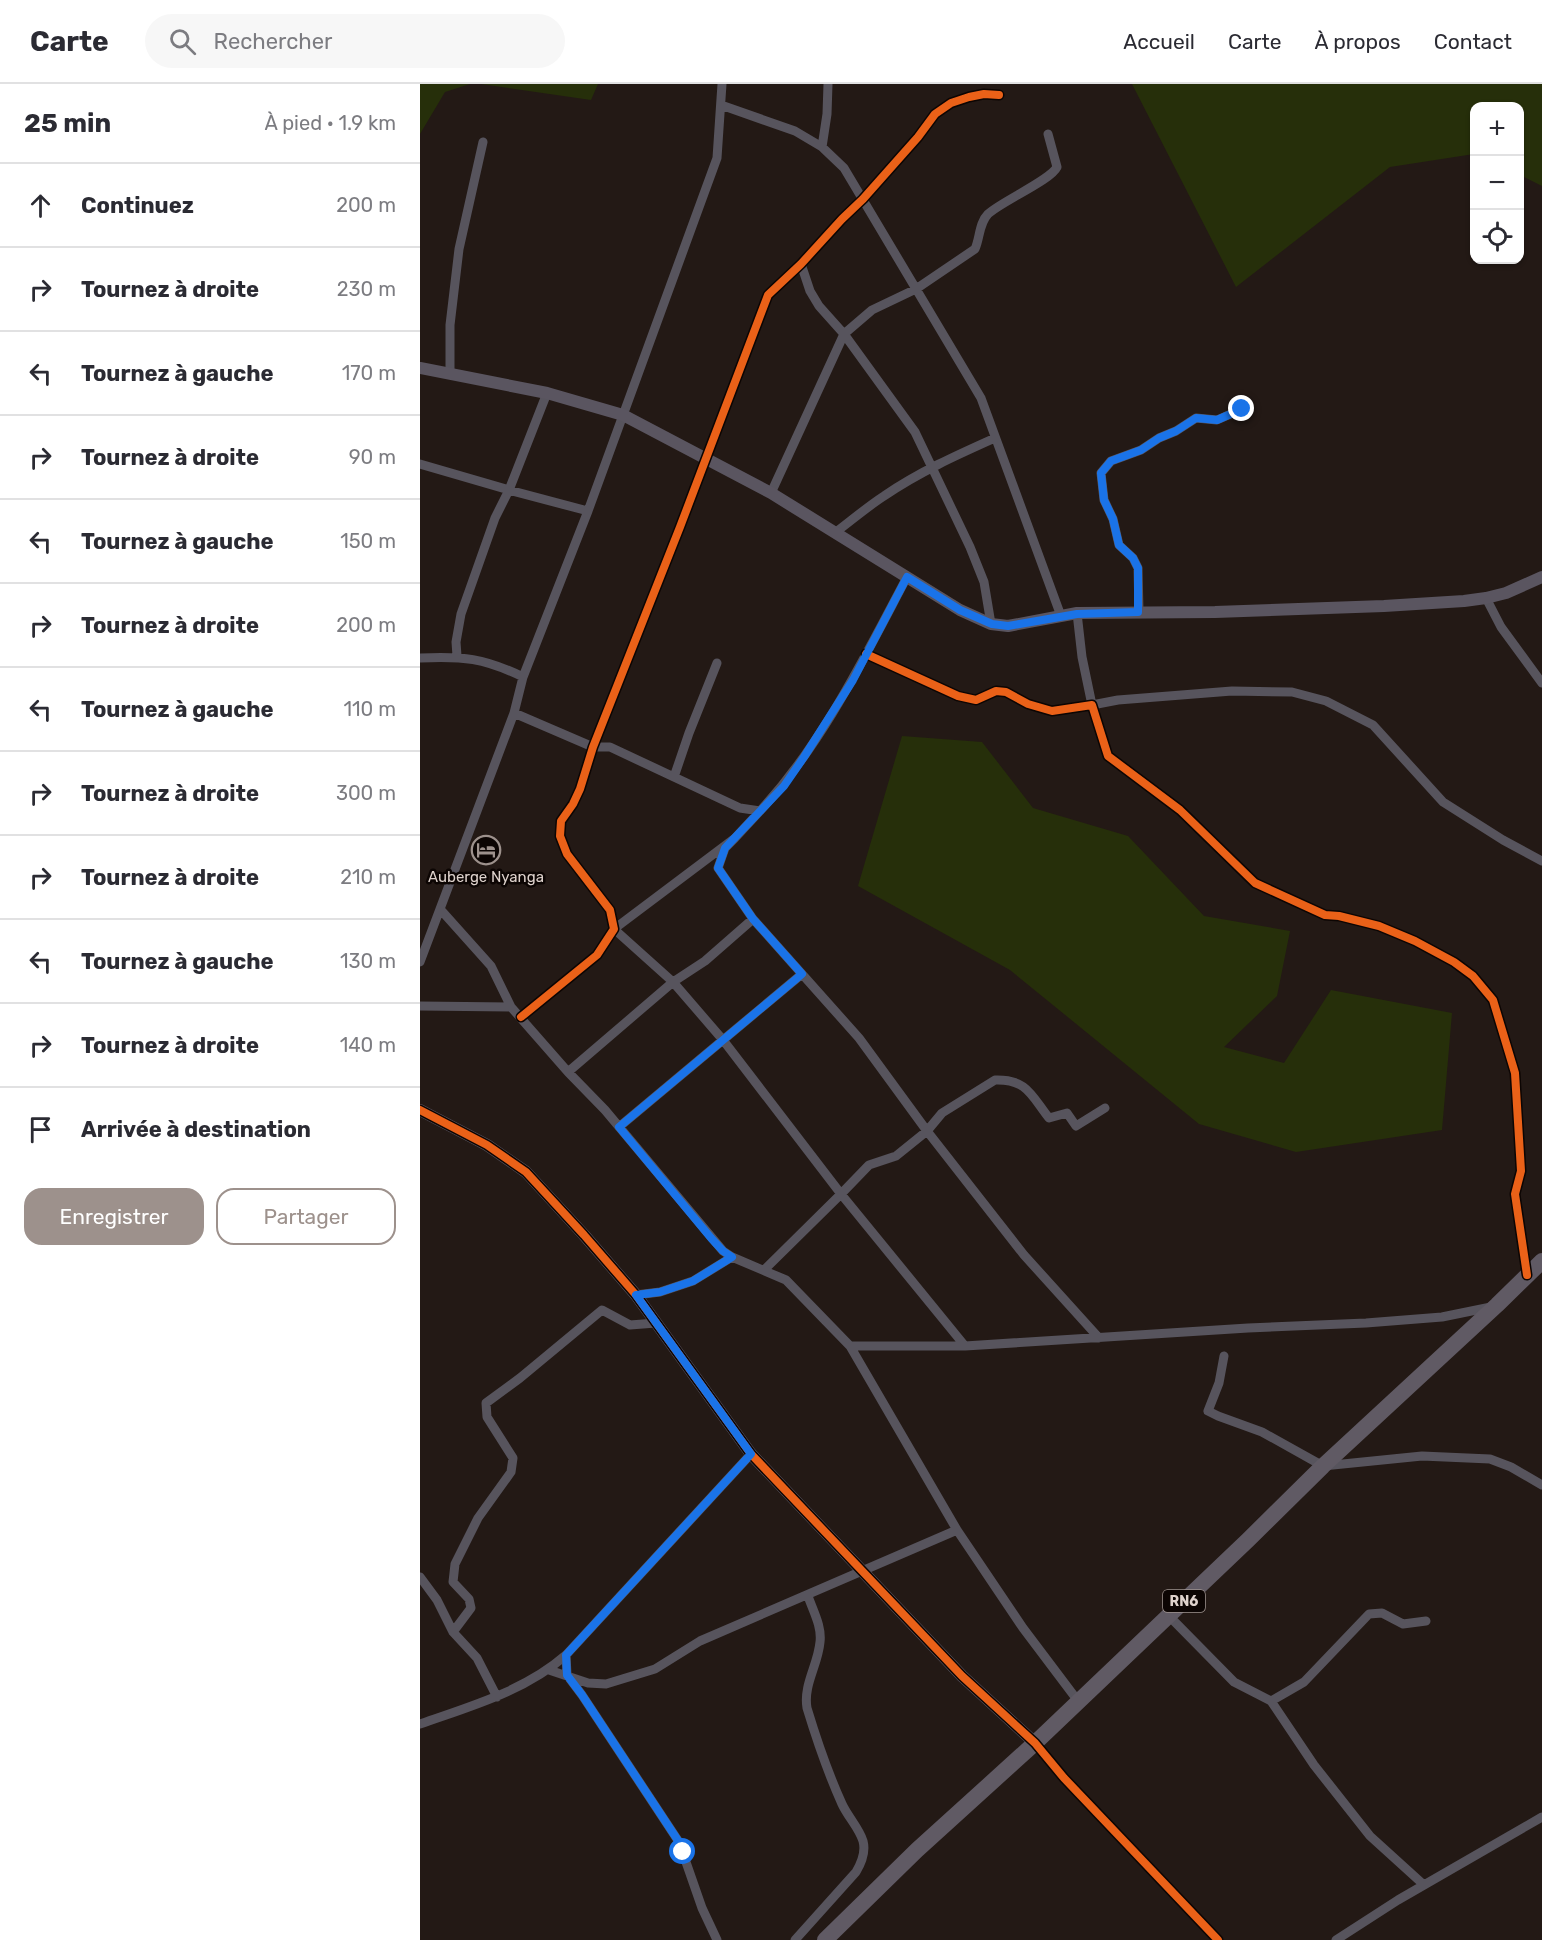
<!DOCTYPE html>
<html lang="fr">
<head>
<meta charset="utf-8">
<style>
  body { margin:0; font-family:Rubik,sans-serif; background:#f7f7f7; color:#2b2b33 }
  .controls { position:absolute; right:18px; top:18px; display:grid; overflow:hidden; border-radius:12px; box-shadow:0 2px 4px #0004 }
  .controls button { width:54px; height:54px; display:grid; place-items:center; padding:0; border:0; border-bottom:2px solid #e1e1e2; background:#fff; color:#2b2b33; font:30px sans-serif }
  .stop { position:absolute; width:18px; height:18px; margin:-14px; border:4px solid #1a73e8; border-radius:50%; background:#fff }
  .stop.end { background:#1a73e8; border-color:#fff; box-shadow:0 2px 6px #0008 }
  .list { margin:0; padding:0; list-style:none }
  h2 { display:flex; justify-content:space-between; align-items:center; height:78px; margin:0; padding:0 24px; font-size:26px }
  h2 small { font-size:20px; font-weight:400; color:#7c7c81 }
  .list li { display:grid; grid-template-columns:39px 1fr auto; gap:18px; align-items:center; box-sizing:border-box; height:84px; padding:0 24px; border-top:2px solid #e1e1e2 }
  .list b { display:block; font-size:22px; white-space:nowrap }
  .list em { font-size:20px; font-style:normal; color:#7c7c81 }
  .actions { display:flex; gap:12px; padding:18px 24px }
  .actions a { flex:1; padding:14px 0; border:2px solid #9d918c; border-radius:18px; text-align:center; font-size:21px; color:#9d918c }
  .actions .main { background:#9d918c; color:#fff }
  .icon { flex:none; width:33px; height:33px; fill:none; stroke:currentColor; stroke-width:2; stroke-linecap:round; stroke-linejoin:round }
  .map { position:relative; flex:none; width:1122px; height:1856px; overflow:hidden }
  header { display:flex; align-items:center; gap:36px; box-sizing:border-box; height:84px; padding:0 30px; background:#fff; border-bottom:2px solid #e1e1e2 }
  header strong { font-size:28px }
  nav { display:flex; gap:33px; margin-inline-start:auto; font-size:21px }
  .search { width:420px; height:54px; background:#f7f7f7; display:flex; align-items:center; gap:15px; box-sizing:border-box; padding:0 21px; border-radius:33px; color:#7c7c81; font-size:22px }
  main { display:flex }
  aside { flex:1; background:#fff }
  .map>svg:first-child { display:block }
</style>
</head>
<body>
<header>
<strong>Carte</strong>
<div class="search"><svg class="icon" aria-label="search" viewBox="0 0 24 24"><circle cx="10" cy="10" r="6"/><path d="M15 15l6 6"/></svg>Rechercher</div>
<nav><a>Accueil</a><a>Carte</a><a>À propos</a><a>Contact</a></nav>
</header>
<main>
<aside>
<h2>25 min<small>À pied · 1.9 km</small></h2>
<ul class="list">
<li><svg class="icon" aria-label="ahead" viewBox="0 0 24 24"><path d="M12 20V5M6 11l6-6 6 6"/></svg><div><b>Continuez</b></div><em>200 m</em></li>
<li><svg class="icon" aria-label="right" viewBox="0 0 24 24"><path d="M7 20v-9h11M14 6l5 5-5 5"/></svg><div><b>Tournez à droite</b></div><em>230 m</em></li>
<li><svg class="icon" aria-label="left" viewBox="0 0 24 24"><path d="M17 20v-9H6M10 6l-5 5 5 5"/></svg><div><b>Tournez à gauche</b></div><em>170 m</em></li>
<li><svg class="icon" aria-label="right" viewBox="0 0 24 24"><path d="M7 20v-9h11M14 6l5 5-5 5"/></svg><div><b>Tournez à droite</b></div><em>90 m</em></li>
<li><svg class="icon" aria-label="left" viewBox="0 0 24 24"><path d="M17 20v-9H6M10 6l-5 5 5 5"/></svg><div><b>Tournez à gauche</b></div><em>150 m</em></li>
<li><svg class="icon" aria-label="right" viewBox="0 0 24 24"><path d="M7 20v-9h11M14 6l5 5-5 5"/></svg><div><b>Tournez à droite</b></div><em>200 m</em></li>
<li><svg class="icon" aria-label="left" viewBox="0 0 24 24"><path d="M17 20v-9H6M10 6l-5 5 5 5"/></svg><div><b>Tournez à gauche</b></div><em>110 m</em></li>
<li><svg class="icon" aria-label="right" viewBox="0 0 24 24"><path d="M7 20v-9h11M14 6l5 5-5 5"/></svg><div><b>Tournez à droite</b></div><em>300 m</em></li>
<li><svg class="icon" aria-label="right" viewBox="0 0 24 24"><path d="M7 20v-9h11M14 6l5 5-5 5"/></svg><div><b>Tournez à droite</b></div><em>210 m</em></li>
<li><svg class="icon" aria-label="left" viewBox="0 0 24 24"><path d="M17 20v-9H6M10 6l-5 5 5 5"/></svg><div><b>Tournez à gauche</b></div><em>130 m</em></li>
<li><svg class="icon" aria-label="right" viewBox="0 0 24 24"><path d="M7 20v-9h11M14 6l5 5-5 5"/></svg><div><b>Tournez à droite</b></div><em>140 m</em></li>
<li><svg class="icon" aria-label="arrive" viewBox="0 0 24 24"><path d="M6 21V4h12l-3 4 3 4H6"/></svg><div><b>Arrivée à destination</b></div></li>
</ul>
<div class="actions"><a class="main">Enregistrer</a><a>Partager</a></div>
</aside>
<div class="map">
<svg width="1122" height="1856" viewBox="0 0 1122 1856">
  <rect width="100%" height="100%" fill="#231915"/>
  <path fill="#262f0a" d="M0,0H50L25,8L0,50Z
    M61,0H178L171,16Z
    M712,0H1122V102L1100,91V22H1054V70L970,83L816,203Z
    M482,652L562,658L613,724L708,752L784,832L870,847L857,912L804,963L864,979L911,906L1032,929L1022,1046L876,1068L779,1040L590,886L438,802Z"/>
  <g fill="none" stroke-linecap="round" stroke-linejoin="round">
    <path stroke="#57545d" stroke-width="9" d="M301,21L375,47L402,63L424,84L561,314L641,532
      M402,63L407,30L408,0
      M381,180L390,207L399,222L424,250L495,348L550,463L564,498L571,540
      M30,289V241L39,165L63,58
      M0,380L89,406L168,427
      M351,409L424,250L452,226L496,205L555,165C560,154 559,139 568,130C582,117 631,96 637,83L628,50
      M416,448C432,436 447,423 464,412C499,388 537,371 575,354
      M1066,514L1081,543L1122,599
      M719,528L718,484L713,474L699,461L693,435L684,416L681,389L691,377L721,366L739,354L756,347L776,334L797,336L822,325
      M657,529L662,573L672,621L698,616L812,607L872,608L906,617L953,641L1023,718L1083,756L1122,777
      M446,570L538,612L556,616L576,607L586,608L608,620L632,627L672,621L688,672L760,726L835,799L905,831L919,832L959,842L995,857L1034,878L1053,892L1073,916L1095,989L1101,1087L1095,1110L1107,1191
      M37,572L36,558L41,530L75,434L89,406L127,309
      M0,574C43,572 64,574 103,593
      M94,629L173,663H190L320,724L340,727C403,659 444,574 487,493
      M254,693L269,649L297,579
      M20,825L71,882L91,923L148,988L185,1026L303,1167L312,1173L366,1196L430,1262L537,1446L603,1544L658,1617
      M333,835L285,877L253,898L194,845L315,754L340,727
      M0,878L94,629L103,593L168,427L297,74L302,0
      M382,890L439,954L507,1047L476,1072L449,1081L421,1110L545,1262
      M0,922L91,923
      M101,933L177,871L194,845L190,826L147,770L140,752L141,737L153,720L160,705L173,663L260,443L348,211L381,180L422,135L443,115L498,53L515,30L531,19L549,13L564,10L579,11
      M148,988L253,898L303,956L382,890L333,835L298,784L305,764L315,754
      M199,1043L303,956L421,1110L344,1186
      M216,1211L240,1208L273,1197L312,1173
      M679,1254L604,1171L507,1047L522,1029L575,996C607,995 611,1011 629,1034L647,1029L656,1042L685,1024
      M430,1262H545L828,1244L946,1239L1022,1233L1071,1223
      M804,1272L799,1299L788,1327L798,1332L842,1348L903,1382L1002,1372L1070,1375L1091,1383L1122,1401
      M0,1493L17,1516L33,1548L57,1574L77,1613
      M748,1531L814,1598L851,1617L894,1681L950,1752L1004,1801
      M33,1548L51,1524L49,1515L33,1498L35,1480L58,1434L91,1388L93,1374L67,1333L66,1319L100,1294L182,1226L210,1241L236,1239
      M146,1571L147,1591L162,1611L259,1758L282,1824L297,1856
      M129,1586L168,1599L186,1600L235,1585L280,1557L537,1446
      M851,1617L884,1598L949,1530L962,1529L983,1540L1006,1537
      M0,1640C51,1622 105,1607 146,1571L331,1370
      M615,1659L644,1694L798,1856
      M375,1856L436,1788C442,1778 446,1768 443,1757C439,1744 428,1733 422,1720C408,1689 397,1657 387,1624C383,1601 398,1581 400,1558C402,1542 393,1527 388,1512
      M916,1856L978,1816L1122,1733"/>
    <path stroke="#5a5560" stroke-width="12" d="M0,284L127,309L203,331L351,409L540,526L571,540L588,542L657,529L795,528L964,522L1044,517L1066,514L1086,509L1122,493
      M0,1026L67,1061L106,1088L164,1151L216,1211L331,1370L542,1592L615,1659"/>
    <path stroke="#605a64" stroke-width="16" d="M405,1856L497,1766L615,1659L828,1456L903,1382L1077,1221L1122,1177"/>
    <g stroke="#0c0503" stroke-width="11">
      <path id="cycleway" d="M446,570L538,612L556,616L576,607L586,608L608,620L632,627L672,621L688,672L760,726L835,799L905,831L919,832L959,842L995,857L1034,878L1053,892L1073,916L1095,989L1101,1087L1095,1110L1107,1191
        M101,933L177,871L194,845L190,826L147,770L140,752L141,737L153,720L160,705L173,663L260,443L348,211L381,180L422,135L443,115L498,53L515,30L531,19L549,13L564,10L579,11
        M0,1026L67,1061L106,1088L164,1151L216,1211L331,1370L542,1592L615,1659L644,1694L798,1856"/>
    </g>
    <use href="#cycleway" stroke="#ea6118" stroke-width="8"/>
  </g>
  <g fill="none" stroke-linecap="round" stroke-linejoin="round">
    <path stroke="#1a73e8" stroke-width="8" d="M263,1768L259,1758L162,1611L147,1591L146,1571L331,1370L216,1211L240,1208L273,1197L312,1173L303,1167L291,1154L199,1043L382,890L333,835L298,784L305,764L364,702L384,673L433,596L487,493L540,526L572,540L588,542L657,530L718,528V484L713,474L699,461L693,435L684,416L681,389L691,377L721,366L739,354L756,347L776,334L797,336L822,325"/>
  </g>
  <defs>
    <g id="hotel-ring" transform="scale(1.5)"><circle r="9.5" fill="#0c0503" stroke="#9d918c" stroke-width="1.5"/><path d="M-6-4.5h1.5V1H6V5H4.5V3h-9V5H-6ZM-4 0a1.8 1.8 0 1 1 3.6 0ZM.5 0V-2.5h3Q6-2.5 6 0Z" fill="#9d918c"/></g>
  </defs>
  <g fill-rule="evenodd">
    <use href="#hotel-ring" x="66" y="766"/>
  </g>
  <g text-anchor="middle" stroke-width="5" stroke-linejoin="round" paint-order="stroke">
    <rect fill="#0c0503" stroke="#9f9490" stroke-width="1.5" x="743" y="1506" width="42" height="22" rx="4.5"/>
    <g font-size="14" font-weight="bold" fill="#ded2cc">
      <text x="764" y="1522">RN6</text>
    </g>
    <g font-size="15" fill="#ded2cc" stroke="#0c0503">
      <text x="66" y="798">Auberge Nyanga</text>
    </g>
  </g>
</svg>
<div class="controls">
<button>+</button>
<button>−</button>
<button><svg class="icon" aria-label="locate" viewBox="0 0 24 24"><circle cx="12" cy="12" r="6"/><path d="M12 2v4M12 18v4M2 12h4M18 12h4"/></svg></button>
</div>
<div class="stop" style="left:263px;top:1768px"></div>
<div class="stop end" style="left:822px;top:325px"></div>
</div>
</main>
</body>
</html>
